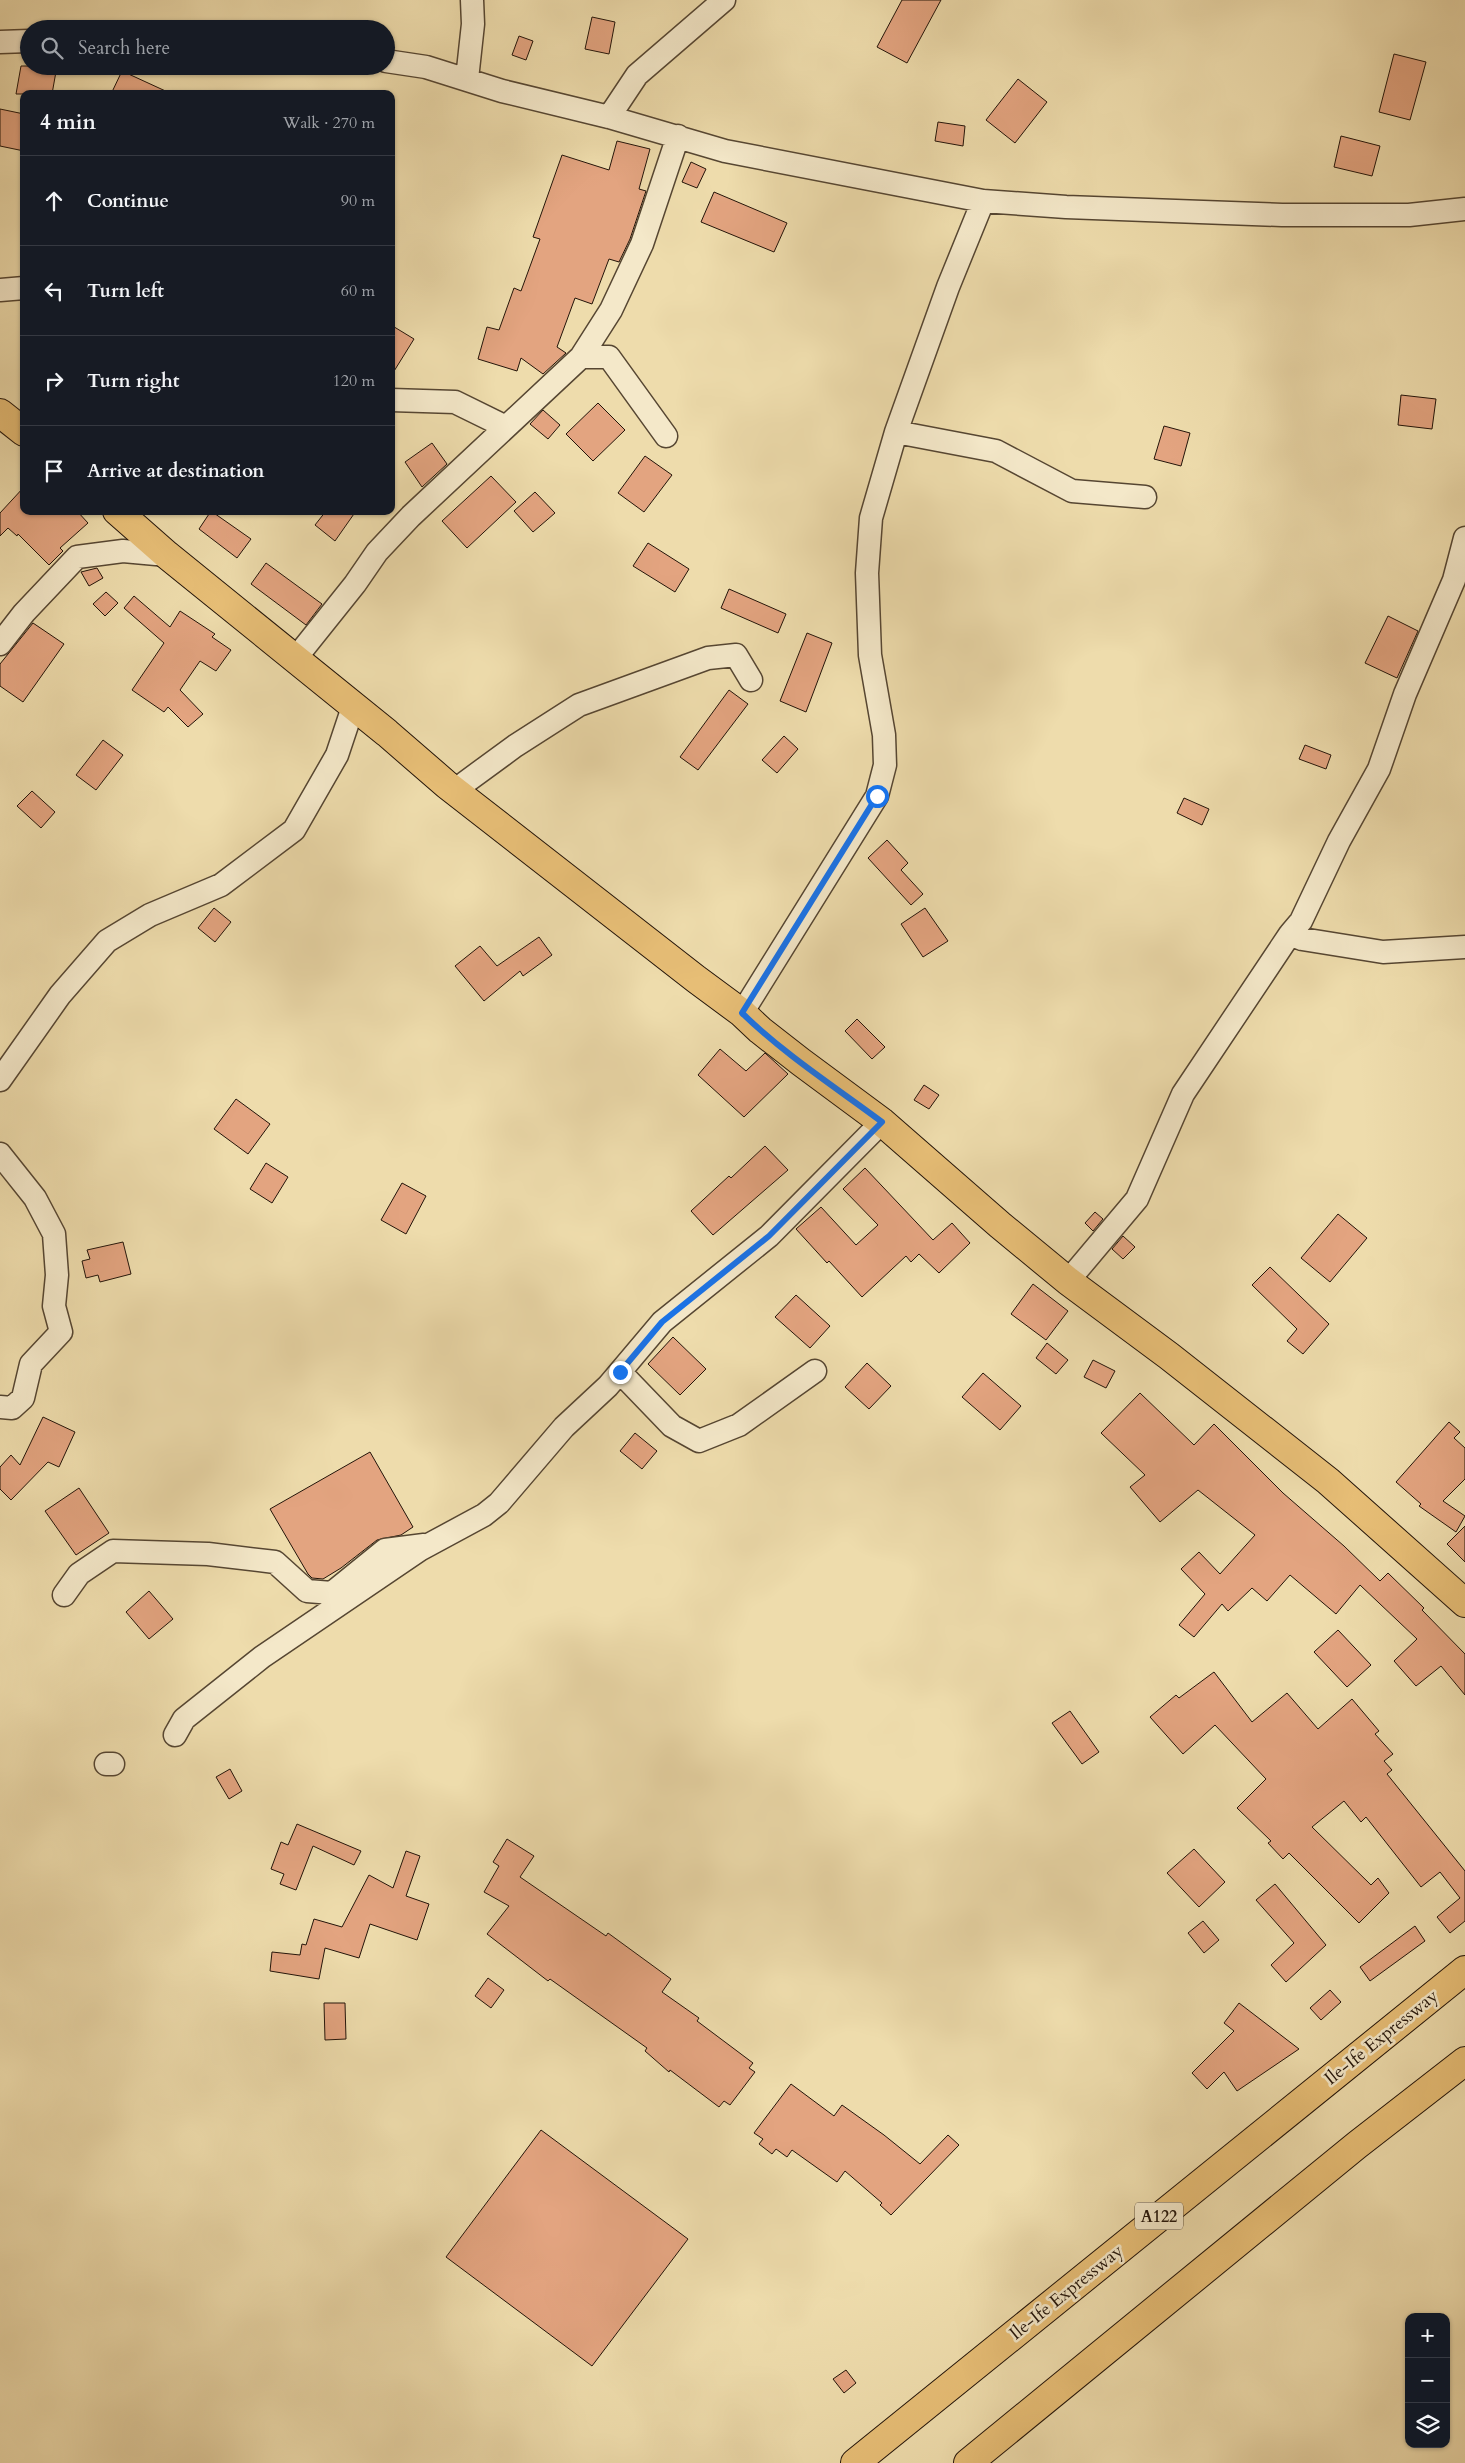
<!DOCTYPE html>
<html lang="en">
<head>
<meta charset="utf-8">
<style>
  body { margin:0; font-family:Cardo,serif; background:#20242c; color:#f1f3f6 }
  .controls { position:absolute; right:15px; bottom:15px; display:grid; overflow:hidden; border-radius:10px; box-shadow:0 1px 4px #0004 }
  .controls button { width:45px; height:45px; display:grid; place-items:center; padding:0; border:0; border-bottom:1px solid #363941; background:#171b24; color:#f1f3f6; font:25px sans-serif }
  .stop { position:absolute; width:15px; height:15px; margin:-11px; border:4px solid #1a73e8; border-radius:50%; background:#fff }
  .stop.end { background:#1a73e8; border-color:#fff; box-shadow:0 1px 5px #0008 }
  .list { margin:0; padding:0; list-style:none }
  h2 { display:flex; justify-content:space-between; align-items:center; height:65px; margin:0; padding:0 20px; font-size:21px }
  h2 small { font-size:16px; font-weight:400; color:#9ea1a6 }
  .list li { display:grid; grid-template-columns:32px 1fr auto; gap:15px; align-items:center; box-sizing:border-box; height:90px; padding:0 20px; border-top:1px solid #363941 }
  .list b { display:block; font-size:19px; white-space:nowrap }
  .list em { font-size:16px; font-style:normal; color:#9ea1a6 }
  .icon { flex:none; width:28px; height:28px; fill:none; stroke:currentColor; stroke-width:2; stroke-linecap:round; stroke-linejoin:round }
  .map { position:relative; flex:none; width:1465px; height:2463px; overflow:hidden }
  .search { position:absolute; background:#171b24; box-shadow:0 1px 4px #0004; left:20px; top:20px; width:375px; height:55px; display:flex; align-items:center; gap:12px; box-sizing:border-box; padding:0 18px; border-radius:28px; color:#9ea1a6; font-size:19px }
  .panel { position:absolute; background:#171b24; box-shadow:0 1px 4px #0004; left:20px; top:90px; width:375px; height:425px; border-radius:10px }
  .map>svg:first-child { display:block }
</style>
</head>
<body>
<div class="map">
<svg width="1465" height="2463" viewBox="0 0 1465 2463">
  <rect width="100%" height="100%" fill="#eedcac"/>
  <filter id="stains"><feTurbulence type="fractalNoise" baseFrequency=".004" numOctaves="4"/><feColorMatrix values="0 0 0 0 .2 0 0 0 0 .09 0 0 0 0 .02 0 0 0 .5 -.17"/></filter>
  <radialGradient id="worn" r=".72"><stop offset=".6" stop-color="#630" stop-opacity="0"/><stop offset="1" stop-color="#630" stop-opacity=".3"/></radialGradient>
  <path fill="#e3a480" stroke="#231409" d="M902,0H941L907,63L877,47Z
    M592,17L615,22L609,54L585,49Z
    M519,36L533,41L526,60L512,55Z
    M1394,54L1426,62L1410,120L1379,112Z
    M21,66H57L52,94H16Z
    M122,71L172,94H111Z
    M1018,79L1047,102L1015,143L986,120Z
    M0,109L24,114V151L0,146Z
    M938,122L965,126L963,146L935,141Z
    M1341,136L1380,146L1372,176L1334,167Z
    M617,141L650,149L639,189L646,191L630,239L619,262L609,259L592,304L575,298L557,347L566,353L543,374L521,358L517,371L478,359L487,327L499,330L514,288L521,291L540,239L533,237L562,155L609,170Z
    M691,162L706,169L697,188L682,182Z
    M714,192L787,223L774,252L701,222Z
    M391,325L414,339L391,376Z
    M1401,395L1436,399L1432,429L1398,425Z
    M598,403L625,430L593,461L566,434Z
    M543,410L560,425L548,439L530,424Z
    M1164,426L1190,433L1181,466L1154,459Z
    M432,443L447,464L422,487L405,462Z
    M645,456L672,475L644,512L618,493Z
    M491,476L516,502L467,548L442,521Z
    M24,487V511H77L88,523L60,548L63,551L49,565L18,534L17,536L8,528L0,536V513Z
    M535,492L555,513L533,532L514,511Z
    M211,511L251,539L237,558L199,529Z
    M326,511H356L335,541L315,525Z
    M648,543L689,569L675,592L633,566Z
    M266,563L322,604L306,625L251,584Z
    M97,568L103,578L89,586L81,572Z
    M729,589L786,614L778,633L721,608Z
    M106,592L118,603L105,616L93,604Z
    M134,596L170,627L180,611L215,634L212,637L231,650L216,671L200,661L180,690L203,714L188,727L168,707L164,712L132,690L164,643L124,608Z
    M1388,616L1418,631L1397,678L1365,663Z
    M33,623L64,644L23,702L0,686V664Z
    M807,633L832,643L806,712L780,701Z
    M729,690L748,704L698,770L680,757Z
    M784,736L798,749L777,773L762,760Z
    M103,740L123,755L96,790L76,775Z
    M1305,745L1331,755L1326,769L1299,759Z
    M32,791L55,812L41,828L17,806Z
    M1184,798L1209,809L1202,825L1177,813Z
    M887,840L908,863L901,870L923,894L911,905L868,858Z
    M214,908L231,922L215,942L198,928Z
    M925,908L948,941L923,957L901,924Z
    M539,937L552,955L523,976L520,971L484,1001L455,966L480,946L497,966Z
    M857,1019L885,1047L872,1059L845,1031Z
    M720,1049L746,1071L765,1053L788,1074L744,1117L698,1075Z
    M924,1085L939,1095L929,1109L914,1100Z
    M236,1099L270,1124L248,1154L214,1129Z
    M765,1146L788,1170L713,1235L691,1211L729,1176L731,1178Z
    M266,1163L288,1177L272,1203L250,1189Z
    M865,1168L933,1240L952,1223L970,1243L939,1273L919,1254L911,1262L906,1256L862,1297L829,1261L827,1263L796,1229L821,1207L856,1245L878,1225L843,1189Z
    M402,1183L426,1196L406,1234L381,1220Z
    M1095,1212L1103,1219L1093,1231L1085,1223Z
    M1338,1214L1367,1238L1330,1282L1301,1258Z
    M1123,1236L1135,1247L1123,1259L1112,1249Z
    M123,1242L131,1274L100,1282L98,1275L86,1278L82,1261L90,1259L87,1250Z
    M1270,1267L1329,1324L1303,1354L1287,1341L1297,1329L1252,1285Z
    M1033,1284L1068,1311L1046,1340L1011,1314Z
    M796,1295L830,1326L810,1348L775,1317Z
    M673,1337L706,1369L680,1395L648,1364Z
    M1047,1343L1068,1360L1056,1374L1036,1358Z
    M1093,1360L1115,1371L1106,1388L1084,1377Z
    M867,1363L891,1386L869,1409L845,1387Z
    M983,1373L1021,1406L1000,1430L962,1397Z
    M1140,1393L1194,1445L1214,1424L1283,1493L1344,1546L1380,1581L1388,1573L1424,1608L1422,1610L1465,1654V1695L1441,1666L1416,1686L1394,1661L1417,1639L1360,1585L1336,1614L1290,1575L1267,1601L1252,1588L1228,1611L1222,1604L1194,1637L1179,1625L1205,1594L1181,1569L1199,1552L1220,1574L1255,1535L1198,1490L1160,1522L1130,1487L1145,1475L1101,1433Z
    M43,1417L75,1432L59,1467L48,1462L11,1500L0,1489V1467L11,1455L20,1465Z
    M1449,1422L1460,1432L1454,1438L1465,1448V1479L1443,1501L1465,1516L1456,1532L1419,1506L1421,1504L1396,1482Z
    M635,1433L657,1451L642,1469L620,1451Z
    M370,1452L413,1527L401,1535L377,1540L341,1568L323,1579L312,1578L308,1574L270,1509Z
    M79,1488L109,1533L76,1555L45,1511Z
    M1465,1526V1562L1447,1544Z
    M149,1591L173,1619L149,1639L126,1612Z
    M1338,1630L1371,1665L1347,1687L1314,1652Z
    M1214,1672L1252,1722L1287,1693L1318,1729L1352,1699L1379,1731L1375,1734L1393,1754L1384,1761L1392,1770L1387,1774L1465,1871V1921L1450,1933L1437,1917L1460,1898L1440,1872L1421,1887L1366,1817L1361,1822L1344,1801L1312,1827L1371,1885L1378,1878L1389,1893L1359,1923L1289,1853L1283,1859L1268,1843L1271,1841L1237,1808L1266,1779L1215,1725L1183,1754L1150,1717L1176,1695L1179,1698Z
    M1070,1711L1099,1752L1082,1764L1052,1723Z
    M230,1769L242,1791L229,1799L216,1777Z
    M297,1824L361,1851L354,1865L313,1846L296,1890L280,1884L284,1874L271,1869L281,1842L288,1845Z
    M507,1839L534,1856L520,1877L606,1936L608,1933L671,1979L662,1992L699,2018L697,2021L753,2063L749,2068L755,2072L730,2105L724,2101L719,2107L670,2070L669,2072L645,2051L647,2048L550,1979L548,1981L487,1934L509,1906L484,1892L499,1866L493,1862Z
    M1194,1849L1225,1882L1199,1907L1167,1873Z
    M406,1851L420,1856L406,1896L429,1904L417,1940L370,1924L359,1958L325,1948L319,1979L270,1971L272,1952L300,1955L302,1944L306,1945L314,1919L342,1927L369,1875L393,1888Z
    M1275,1884L1326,1945L1286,1982L1271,1965L1294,1943L1256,1900Z
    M1203,1921L1219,1940L1204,1953L1188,1933Z
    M1415,1926L1425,1941L1370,1981L1360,1967Z
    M488,1978L504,1990L491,2008L475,1996Z
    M1330,1990L1341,2002L1321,2020L1310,2008Z
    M324,2003H345L346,2039L325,2040Z
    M1239,2003L1299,2049L1237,2091L1224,2072L1207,2089L1192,2073L1234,2031L1224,2023Z
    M791,2084L834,2116L842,2105L884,2135L920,2164L948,2135L959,2145L891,2215L880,2205L882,2203L845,2171L837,2182L792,2150L787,2157L776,2149L772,2154L759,2144L763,2139L754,2133Z
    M541,2130L688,2239L592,2366L446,2257Z
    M846,2370L856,2383L844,2393L833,2379Z"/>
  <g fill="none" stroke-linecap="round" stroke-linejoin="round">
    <g stroke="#564632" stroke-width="25">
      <path id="minor" d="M0,42L29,41
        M386,61L426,67L502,91L609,117L725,151L983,201L1066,207L1282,215H1409L1465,209
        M467,79L473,24L472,0
        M609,117L637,75L724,0
        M0,290L24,288
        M581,357L611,310L642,244L678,136
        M391,400L455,402L506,427
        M896,432L996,451L1072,491L1145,497
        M0,644L24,613L77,557L123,551L167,555
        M295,659L355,584L377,552L411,516L581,357H609L666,436
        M455,790L515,746L579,705L708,658L736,655L751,680
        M1290,934L1301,921L1339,841L1379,769L1405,694L1454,580L1465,538
        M742,1013L877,796L885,765L884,735L870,655L867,573L871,518L896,432L948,287L983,201
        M0,1080L60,995L107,941L150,915L221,885L294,830L337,755L353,707
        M0,1154L35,1198L54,1234L57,1275L54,1306L61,1332L31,1364L23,1398L12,1408L0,1407
        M1068,1281L1137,1199L1183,1094L1290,934L1302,939L1383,952L1465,947
        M620,1372L672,1426L699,1441L739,1425L815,1371
        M64,1595L79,1574L113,1551L208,1554L275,1562L307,1591L332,1593L385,1550L424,1545
        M175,1735L184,1719L262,1657L421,1549L484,1515L499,1503L564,1427L608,1386L662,1322L769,1236L882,1122
        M106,1764H113"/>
    </g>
    <g stroke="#231409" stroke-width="30">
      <path id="major" d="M0,413L24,432
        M117,511L167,555L387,733L447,785L696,979L742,1013L760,1030L801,1062L882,1122L1000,1225L1068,1281L1169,1356L1328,1481L1465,1603"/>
    </g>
    <g stroke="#231409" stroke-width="30">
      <path id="highway" d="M855,2463L1465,1970
        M968,2463L1357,2145L1465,2061"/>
    </g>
    <use href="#minor" stroke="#f4e8c9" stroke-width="22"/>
    <use href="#major" stroke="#e7be76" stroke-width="28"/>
    <use href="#highway" stroke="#e7be76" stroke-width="28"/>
  </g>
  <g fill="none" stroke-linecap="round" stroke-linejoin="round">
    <path stroke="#1a73e8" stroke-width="6" d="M620,1372L662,1322L769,1236L882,1122C835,1087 784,1054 742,1013L877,796"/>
  </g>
  <g text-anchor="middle" stroke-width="5" stroke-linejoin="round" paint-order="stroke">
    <rect fill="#f4e8c9" stroke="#625443" stroke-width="1" x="1135" y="2202.5" width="48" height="27" rx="4"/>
    <g font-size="16" font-weight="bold" fill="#231409">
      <text x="1159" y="2222">A122</text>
    </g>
    <g font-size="18" fill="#231409" stroke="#f4e8c9">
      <text transform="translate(1381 2037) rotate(-39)" y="6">Ile-Ife Expressway</text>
      <text transform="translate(1066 2292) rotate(-39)" y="6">Ile-Ife Expressway</text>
    </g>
  </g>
  <rect width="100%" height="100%" filter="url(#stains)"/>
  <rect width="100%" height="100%" fill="url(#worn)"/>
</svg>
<div class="controls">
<button>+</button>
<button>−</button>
<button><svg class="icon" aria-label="layers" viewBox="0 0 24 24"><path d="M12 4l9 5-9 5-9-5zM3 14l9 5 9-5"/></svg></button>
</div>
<div class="stop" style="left:877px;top:796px"></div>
<div class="stop end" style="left:620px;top:1372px"></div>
<div class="search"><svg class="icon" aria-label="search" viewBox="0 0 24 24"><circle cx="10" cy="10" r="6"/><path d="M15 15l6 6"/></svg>Search here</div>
<section class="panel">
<h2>4 min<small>Walk · 270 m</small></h2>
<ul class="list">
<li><svg class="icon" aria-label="ahead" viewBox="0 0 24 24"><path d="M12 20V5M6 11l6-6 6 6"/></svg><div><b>Continue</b></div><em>90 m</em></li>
<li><svg class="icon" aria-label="left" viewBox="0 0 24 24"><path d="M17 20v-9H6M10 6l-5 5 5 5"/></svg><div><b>Turn left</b></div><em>60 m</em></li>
<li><svg class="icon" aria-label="right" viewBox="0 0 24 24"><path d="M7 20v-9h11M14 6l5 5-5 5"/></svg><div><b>Turn right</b></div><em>120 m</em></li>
<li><svg class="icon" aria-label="arrive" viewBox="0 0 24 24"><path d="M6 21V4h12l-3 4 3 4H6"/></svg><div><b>Arrive at destination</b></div></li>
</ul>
</section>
</div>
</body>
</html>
